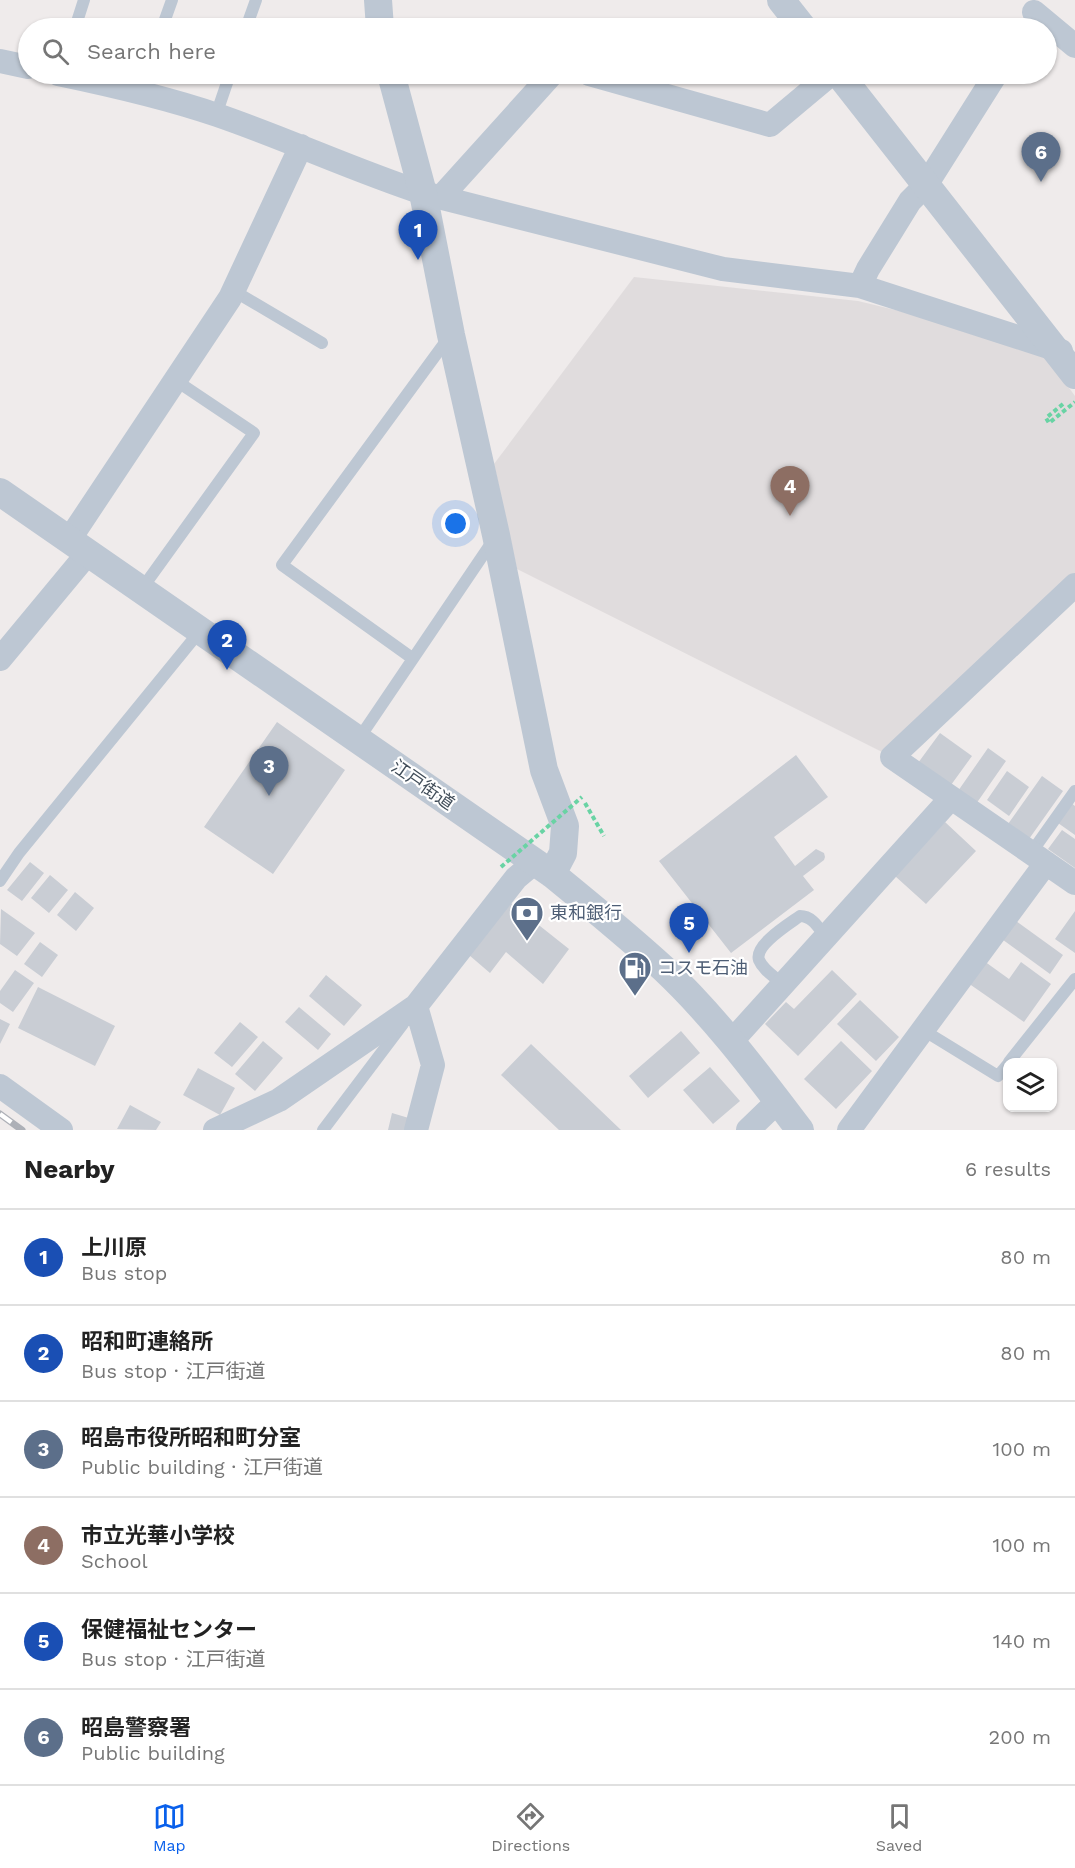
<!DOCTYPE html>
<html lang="en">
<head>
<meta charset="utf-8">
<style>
  body { margin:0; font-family:"Work Sans","Noto Sans JP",sans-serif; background:#f6f6f6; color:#222 }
  .controls { position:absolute; right:18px; bottom:18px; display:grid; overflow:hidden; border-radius:12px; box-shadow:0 2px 4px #0004 }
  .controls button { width:54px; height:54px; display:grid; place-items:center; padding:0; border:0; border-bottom:2px solid #e0e0e0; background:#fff; color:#222; font:30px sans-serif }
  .you { position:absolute; left:456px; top:524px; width:21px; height:21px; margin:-15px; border:4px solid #fff; border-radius:50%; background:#1a73e8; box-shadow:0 0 0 9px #1a73e833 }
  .badge { display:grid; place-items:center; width:39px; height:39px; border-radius:50%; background:#0960eb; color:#fff; font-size:20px; font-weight:700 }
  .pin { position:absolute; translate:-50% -50px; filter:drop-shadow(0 2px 3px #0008) }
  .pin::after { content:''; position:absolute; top:32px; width:21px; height:18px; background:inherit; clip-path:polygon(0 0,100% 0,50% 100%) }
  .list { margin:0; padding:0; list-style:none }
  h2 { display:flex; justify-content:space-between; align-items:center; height:78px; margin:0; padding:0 24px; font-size:26px }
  h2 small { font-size:20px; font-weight:400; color:#767676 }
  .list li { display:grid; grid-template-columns:39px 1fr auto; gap:18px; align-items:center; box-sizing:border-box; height:96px; padding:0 24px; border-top:2px solid #e0e0e0 }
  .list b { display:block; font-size:22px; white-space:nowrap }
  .list p { margin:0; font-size:20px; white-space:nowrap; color:#767676 }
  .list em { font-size:20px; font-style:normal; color:#767676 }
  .icon { flex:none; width:33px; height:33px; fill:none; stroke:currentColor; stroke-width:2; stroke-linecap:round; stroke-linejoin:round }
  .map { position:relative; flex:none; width:1075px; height:1130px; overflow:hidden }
  .search { position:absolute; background:#fff; box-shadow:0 2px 4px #0004; left:18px; right:18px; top:18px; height:66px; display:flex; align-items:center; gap:15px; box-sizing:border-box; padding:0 21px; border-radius:33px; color:#767676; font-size:22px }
  .sheet { height:654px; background:#fff }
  nav { display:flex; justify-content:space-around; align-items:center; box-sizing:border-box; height:84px; border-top:2px solid #e0e0e0; background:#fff; font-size:16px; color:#767676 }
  nav a { display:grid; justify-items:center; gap:3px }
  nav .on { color:#0960eb }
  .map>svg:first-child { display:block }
</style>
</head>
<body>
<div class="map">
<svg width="1075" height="1130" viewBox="0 0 1075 1130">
  <rect width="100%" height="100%" fill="#efebeb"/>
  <path fill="#e0dcdd" d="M634,277L858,301L1037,344L1075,396V597L892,757L517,569L494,464Z"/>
  <path fill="#c9cdd4" d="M277,722L345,770L273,874L204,827Z
    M940,733L972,756L951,785L918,763Z
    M988,748L1006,761L976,804L958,791Z
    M796,755L828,797L774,837L795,866L816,849L824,853L825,857L824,860L803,876L814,890L731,953L659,861Z
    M1007,771L1029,787L1009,816L987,800Z
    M1042,776L1063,791L1029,839L1008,824Z
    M1071,803L1075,806V835L1058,823Z
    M945,822L976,851L926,904L895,876Z
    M1062,830L1075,839V868L1048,849Z
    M30,862L44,873L22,901L7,890Z
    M50,875L68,890L49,913L31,898Z
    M75,892L94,908L76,931L57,915Z
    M511,903L569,949L543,984L506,952L490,973L469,955Z
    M1,909L35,933L17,956L0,944Z
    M1075,911V953L1055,939Z
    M1012,918L1063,955L1050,974L999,937Z
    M40,942L58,955L42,977L24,964Z
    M984,961L1009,979L1021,962L1051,984L1024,1022L968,983Z
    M15,970L34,983L13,1012L0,1003V991Z
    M832,970L857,994L798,1056L765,1024L786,1002L794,1009Z
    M326,975L362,1005L344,1026L309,996Z
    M38,987L115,1026L95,1066L18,1028Z
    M860,1000L899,1037L876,1061L837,1024Z
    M299,1007L331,1034L318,1050L285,1022Z
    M0,1019L10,1024L0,1044Z
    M240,1022L258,1037L232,1067L214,1053Z
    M681,1031L700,1053L648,1098L629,1076Z
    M263,1041L283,1058L255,1091L235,1074Z
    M841,1041L872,1071L836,1109L804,1079Z
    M531,1044L621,1130H559L501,1075Z
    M710,1067L740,1101L713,1124L683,1090Z
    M198,1068L235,1088L220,1115L183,1095Z
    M130,1105L161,1122L156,1130L117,1129Z
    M392,1113L412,1119L408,1130H388Z"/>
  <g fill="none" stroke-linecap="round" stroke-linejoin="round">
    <path stroke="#69d3a4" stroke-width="4" stroke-dasharray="4.5 3" stroke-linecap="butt" d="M1063,404L1046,418L1049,423L1075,402
      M585,803L604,836"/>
    <path stroke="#bdc7d3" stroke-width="12" d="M75,28L84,0
      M162,28L172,0
      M246,28L256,0
      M140,93L146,74
      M216,115L230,74
      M234,291L322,343
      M141,590L254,433L175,380
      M412,658L282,565L449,337
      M358,740L494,539
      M1031,853L1075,791
      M0,881L19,853L200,631
      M783,984C775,977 763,970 759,960C754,945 789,924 800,916C812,916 818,927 825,936
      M923,1030L998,1076L1008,1064
      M1009,1062L1075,979
      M323,1130L403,1024"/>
    <path stroke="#bdc7d3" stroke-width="24" d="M1034,12L1075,46
      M0,61L28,67
      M58,74C111,85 165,97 217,115C287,139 353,170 423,193L723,269L860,286L1061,351
      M589,74L770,125L831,74
      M441,197L552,74
      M860,286L868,269L910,201L926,185L996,74
      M69,540L230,298L301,146
      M1075,585L892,757L1075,883
      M0,659L88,553
      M416,1006L433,1065L416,1130
      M731,1042L951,798
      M0,1086L61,1130
      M215,1130L279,1100L416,1006L516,878L535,862
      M748,1130L778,1101
      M849,1130L1046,863"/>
    <path stroke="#bdc7d3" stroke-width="28" d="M378,0L380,28
      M781,0L803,28
      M391,74L423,193L451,335L496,535L544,770L565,826L563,853L552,874
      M839,74L1075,375
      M0,492L552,874C590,905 628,936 664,969C715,1017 758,1075 800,1130"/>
    <g stroke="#adb0b7" stroke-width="7">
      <path id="rail" d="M0,1114L22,1130"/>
    </g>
    <use href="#rail" stroke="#fff" stroke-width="4.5" stroke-dasharray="14" stroke-linecap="butt"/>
    <path stroke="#69d3a4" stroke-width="4" stroke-dasharray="4.5 3" stroke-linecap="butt" d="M501,867L582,797"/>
  </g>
  <defs>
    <g id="bank-pin" transform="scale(1.725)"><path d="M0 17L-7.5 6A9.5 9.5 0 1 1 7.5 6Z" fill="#5c6f8a" stroke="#fff"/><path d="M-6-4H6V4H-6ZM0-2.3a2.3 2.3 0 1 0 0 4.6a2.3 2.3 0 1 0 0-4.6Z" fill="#fff"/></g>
    <g id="fuel-pin" transform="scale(1.725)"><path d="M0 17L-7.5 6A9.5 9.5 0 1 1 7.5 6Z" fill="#5c6f8a" stroke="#fff"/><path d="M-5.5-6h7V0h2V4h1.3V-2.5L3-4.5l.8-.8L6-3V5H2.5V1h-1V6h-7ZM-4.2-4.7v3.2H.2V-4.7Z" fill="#fff"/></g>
  </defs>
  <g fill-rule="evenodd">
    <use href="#bank-pin" x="527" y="913"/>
    <use href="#fuel-pin" x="635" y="968"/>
  </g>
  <g text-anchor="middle" stroke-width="4.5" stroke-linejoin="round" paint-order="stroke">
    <g font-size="18" fill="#424e5a" stroke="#fff">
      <text transform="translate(423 785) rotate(35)" y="6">江戸街道</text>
    </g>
    <g font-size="18" fill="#4e5e75" stroke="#fff" text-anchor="start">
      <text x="550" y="919">東和銀行</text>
      <text x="658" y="974">コスモ石油</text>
    </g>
  </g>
</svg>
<div class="controls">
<button><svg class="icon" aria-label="layers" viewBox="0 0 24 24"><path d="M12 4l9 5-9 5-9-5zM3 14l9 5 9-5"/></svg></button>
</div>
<div class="you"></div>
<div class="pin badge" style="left:418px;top:260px;background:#1a4fb4">1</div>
<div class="pin badge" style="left:227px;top:670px;background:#1a4fb4">2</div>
<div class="pin badge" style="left:269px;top:796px;background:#5c6f8a">3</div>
<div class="pin badge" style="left:790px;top:516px;background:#8d6e63">4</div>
<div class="pin badge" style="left:689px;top:953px;background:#1a4fb4">5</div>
<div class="pin badge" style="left:1041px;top:182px;background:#5c6f8a">6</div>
<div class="search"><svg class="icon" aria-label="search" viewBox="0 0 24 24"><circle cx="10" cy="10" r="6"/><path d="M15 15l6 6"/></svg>Search here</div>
</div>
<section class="sheet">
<h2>Nearby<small>6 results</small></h2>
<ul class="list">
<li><span class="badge" style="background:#1a4fb4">1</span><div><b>上川原</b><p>Bus stop</p></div><em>80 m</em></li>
<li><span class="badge" style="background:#1a4fb4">2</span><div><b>昭和町連絡所</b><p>Bus stop · 江戸街道</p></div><em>80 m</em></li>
<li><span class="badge" style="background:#5c6f8a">3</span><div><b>昭島市役所昭和町分室</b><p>Public building · 江戸街道</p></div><em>100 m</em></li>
<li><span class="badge" style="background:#8d6e63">4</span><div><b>市立光華小学校</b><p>School</p></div><em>100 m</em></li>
<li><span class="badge" style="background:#1a4fb4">5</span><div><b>保健福祉センター</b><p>Bus stop · 江戸街道</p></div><em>140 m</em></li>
<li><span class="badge" style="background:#5c6f8a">6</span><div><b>昭島警察署</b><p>Public building</p></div><em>200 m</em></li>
</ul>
</section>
<nav>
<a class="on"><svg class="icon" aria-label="map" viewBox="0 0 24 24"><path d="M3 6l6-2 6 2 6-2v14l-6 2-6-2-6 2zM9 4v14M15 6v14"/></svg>Map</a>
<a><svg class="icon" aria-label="directions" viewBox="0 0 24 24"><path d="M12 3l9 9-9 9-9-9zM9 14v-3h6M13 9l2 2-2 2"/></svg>Directions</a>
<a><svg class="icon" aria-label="saved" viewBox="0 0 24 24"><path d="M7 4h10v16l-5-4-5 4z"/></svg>Saved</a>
</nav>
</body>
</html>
